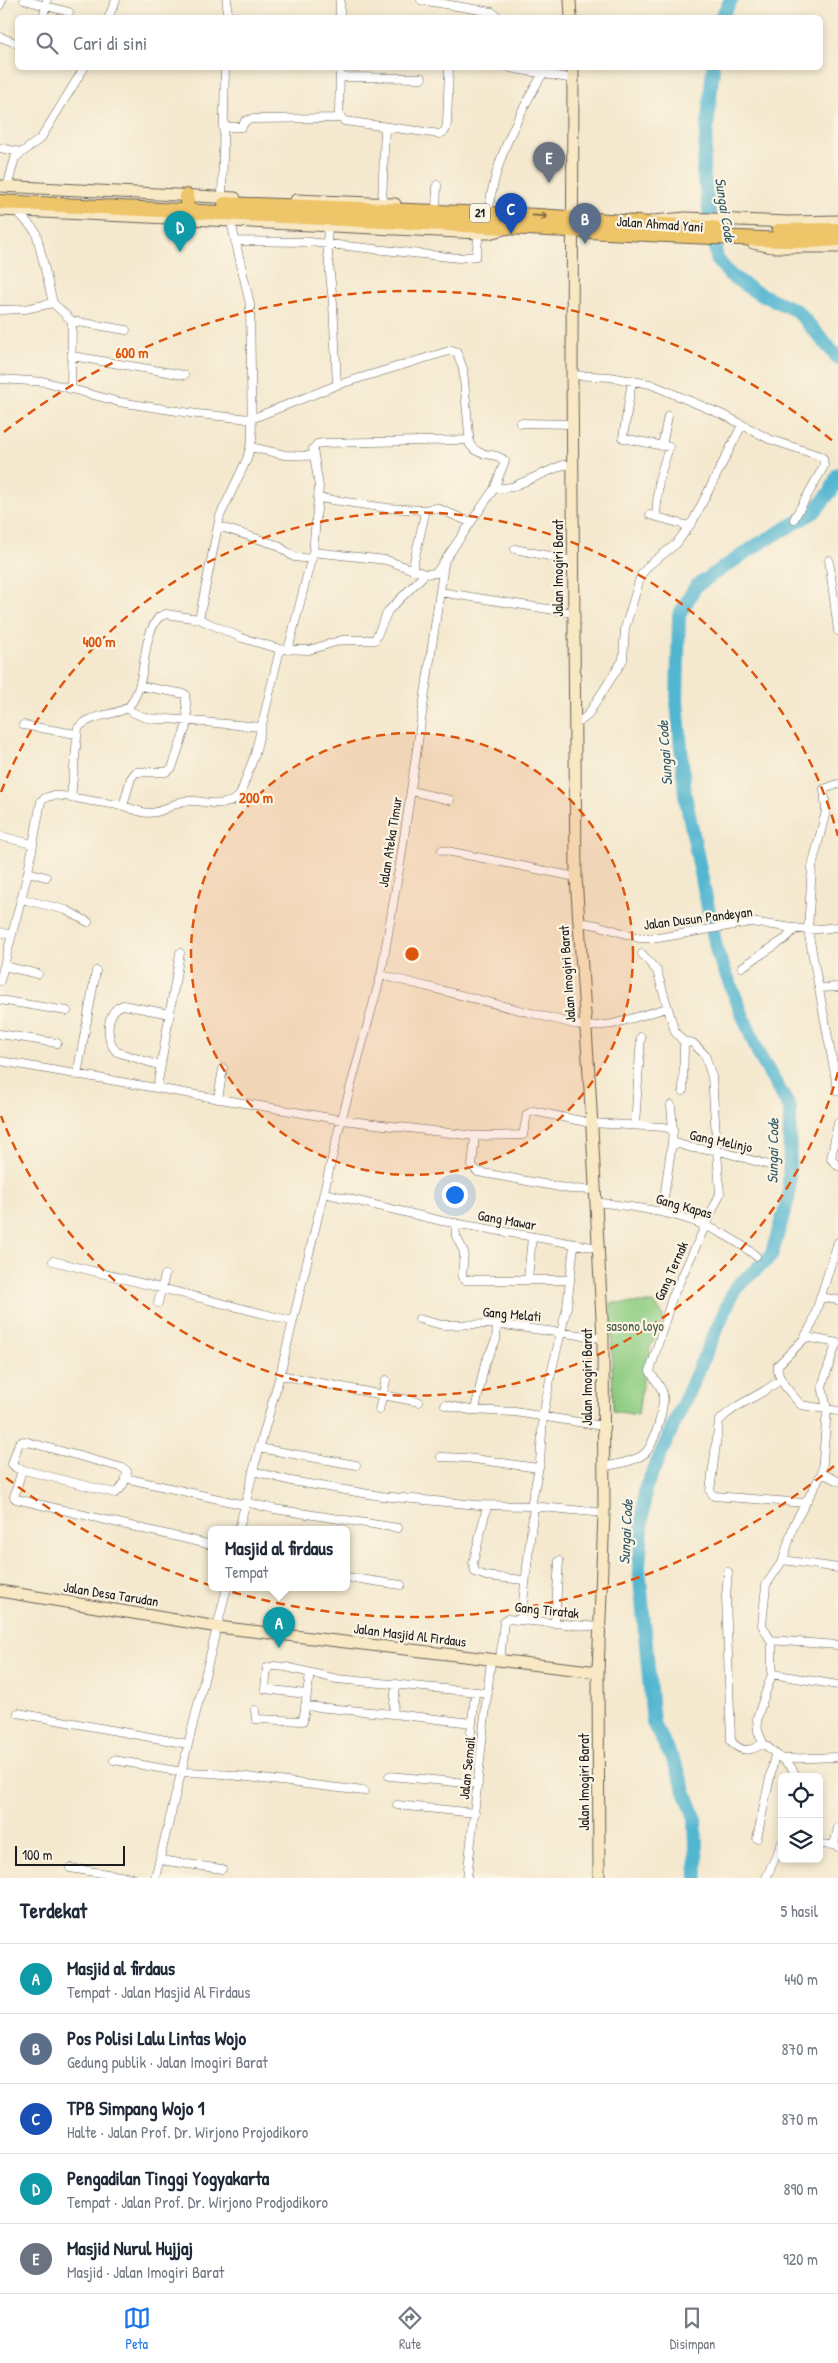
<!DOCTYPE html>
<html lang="id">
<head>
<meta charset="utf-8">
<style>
  body { margin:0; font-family:"Patrick Hand",sans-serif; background:#f6f6f7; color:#1f2937 }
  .controls { position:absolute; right:15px; bottom:15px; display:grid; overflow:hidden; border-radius:8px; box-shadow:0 2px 8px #0003 }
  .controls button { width:45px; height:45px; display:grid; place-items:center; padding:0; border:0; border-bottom:1px solid #e0e1e3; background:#fff; color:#1f2937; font:25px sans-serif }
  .scale { position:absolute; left:15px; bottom:12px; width:110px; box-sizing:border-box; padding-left:5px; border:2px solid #1c1c1c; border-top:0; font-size:14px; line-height:18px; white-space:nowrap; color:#1c1c1c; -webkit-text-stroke:4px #fcf5e5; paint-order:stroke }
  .you { position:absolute; left:454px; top:1194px; width:18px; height:18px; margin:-12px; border:4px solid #fff; border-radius:50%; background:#1a73e8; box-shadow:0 0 0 8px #1a73e833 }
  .badge { display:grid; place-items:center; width:32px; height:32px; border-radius:50%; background:#1a73e8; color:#fff; font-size:16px; font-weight:700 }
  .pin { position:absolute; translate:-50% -41px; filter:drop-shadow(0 1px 2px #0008) }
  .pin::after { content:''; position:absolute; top:26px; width:18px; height:15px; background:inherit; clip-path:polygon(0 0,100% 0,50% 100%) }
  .popup { position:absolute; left:208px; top:1526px; width:142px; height:65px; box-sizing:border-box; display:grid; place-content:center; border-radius:8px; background:#fff; filter:drop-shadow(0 1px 4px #0005); font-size:16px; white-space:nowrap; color:#747a83 }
  .popup b { font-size:19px; color:#1f2937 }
  .popup::after { content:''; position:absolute; left:50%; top:100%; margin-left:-10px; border:10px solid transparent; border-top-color:#fff }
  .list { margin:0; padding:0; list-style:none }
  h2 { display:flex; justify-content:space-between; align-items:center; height:65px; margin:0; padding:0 20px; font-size:21px }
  h2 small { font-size:16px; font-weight:400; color:#747a83 }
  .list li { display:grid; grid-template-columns:32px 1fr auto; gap:15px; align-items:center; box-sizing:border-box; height:70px; padding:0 20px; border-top:1px solid #e0e1e3 }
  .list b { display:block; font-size:19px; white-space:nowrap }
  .list p { margin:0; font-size:16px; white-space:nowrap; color:#747a83 }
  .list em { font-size:16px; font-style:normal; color:#747a83 }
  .icon { flex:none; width:28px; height:28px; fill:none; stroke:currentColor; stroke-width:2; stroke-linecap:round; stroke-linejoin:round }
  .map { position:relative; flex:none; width:838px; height:1878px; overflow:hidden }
  .search { position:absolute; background:#fff; box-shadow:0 2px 8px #0003; left:15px; right:15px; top:15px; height:55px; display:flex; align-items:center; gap:12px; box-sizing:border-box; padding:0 18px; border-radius:8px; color:#747a83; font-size:19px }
  .sheet { height:415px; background:#fff }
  nav { display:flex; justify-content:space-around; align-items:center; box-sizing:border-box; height:70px; border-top:1px solid #e0e1e3; background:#fff; font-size:14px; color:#747a83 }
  nav a { display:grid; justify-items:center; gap:2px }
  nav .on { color:#1a73e8 }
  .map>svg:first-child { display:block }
</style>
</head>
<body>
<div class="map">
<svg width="838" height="1878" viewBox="0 0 838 1878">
  <rect width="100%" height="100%" fill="#fcf5e5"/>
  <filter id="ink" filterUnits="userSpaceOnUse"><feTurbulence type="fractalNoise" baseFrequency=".02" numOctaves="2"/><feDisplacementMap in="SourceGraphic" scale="10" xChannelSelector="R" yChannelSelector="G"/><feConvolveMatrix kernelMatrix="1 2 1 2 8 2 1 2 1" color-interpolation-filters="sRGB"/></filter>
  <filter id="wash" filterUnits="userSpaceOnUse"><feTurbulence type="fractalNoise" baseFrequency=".0096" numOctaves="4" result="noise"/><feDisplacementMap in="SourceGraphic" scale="20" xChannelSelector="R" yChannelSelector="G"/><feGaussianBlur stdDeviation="1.12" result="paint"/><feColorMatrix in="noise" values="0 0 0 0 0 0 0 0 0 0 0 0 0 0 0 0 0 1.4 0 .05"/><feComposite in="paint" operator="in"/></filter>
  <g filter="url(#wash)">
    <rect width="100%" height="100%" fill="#f4e8ce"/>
    <path fill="#90ce84" stroke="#567550" d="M611,1303H653L663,1314V1321L649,1350L654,1358L644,1373L638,1415L613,1411Z"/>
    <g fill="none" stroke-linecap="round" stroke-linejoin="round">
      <path stroke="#52b6d0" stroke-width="14" d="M721,18L731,0
        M713,68L703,171L717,259L730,275L754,291L797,311L838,358
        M697,1878L695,1818L676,1766L653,1723L639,1567L645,1489L735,1288L771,1256L789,1196L790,1108L759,1055L717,952L685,795L677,701L679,615L696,586L757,545L814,512L831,491L838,474"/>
    </g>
  </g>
  <g filter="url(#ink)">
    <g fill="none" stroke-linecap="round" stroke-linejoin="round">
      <g stroke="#68635a" stroke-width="9">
        <path id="street" d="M24,0L69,12
          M340,0V18
          M421,0L492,12L500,18
          M0,5L2,0
          M43,18L47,0
          M108,18L116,0
          M227,18V0
          M0,37L18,44
          M340,68L339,114L344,121L440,134L445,131L447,124L449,68
          M510,68L574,79
          M341,77L422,78
          M223,127H242L245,121L251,119L340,118
          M0,148L20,152
          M7,187L15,158L41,138L84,68
          M222,198L225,68
          M382,203L385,127
          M17,211L36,232L53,303L72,321L71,389
          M436,211L437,185
          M488,214C494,162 516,119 542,75
          M231,222L250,304L252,440L247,459L220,516L199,619L242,638L280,649
          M235,241L309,242L459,258L476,256L479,233
          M0,310L25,309L53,303
          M72,321L126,330
          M72,356L184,375
          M572,375L610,377L650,384L728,417L769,439L820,456L823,458L824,466L794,519
          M0,379L46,382L119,402L197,414L251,419L337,385L333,303L327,244L328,225
          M632,380L623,438L669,447L659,479L656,516
          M337,385L452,350L457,352L463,369L470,445C481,459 496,451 505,461L494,489
          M520,423L573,424
          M662,446L668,416
          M251,447L285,455L314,456
          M319,498L387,508L423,510L424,518L412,570
          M423,510L437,508L470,522
          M650,515L689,526
          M218,526L277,545L294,557L312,559
          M515,549L573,561
          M829,560L838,631
          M425,574L386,560L313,552L319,487L313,449L317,444L323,443L469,440
          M440,592L573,613
          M288,650L313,552
          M127,709C142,718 150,720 168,719L261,727
          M23,725L76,734
          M575,725L587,716L623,660L625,628L641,575L649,565L676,544L693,521L742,425
          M838,784L824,789L826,811L812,867L808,930L838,1091
          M411,791L450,800
          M71,798L78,728C92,712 122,716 130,705C149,680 139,641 159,617L166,614L199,619
          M123,806L131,778L136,772H166L172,768L188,721L185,694L140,686
          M0,836L32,844
          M442,850L576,877
          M28,872L46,877
          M21,899L66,910L88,922
          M578,922L597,925L639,938H658L751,922L808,930L838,927
          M0,932L12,935
          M642,954L657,971L675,1032L685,1043
          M4,966L38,974
          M742,967L785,939L796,928
          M381,975L586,1027L613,1024L667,1008
          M0,981L28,872L41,801C50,791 69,797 81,799C95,802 109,803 123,806C134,809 145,815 156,812C166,810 175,802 185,801C203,799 226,811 240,795L255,754L280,649L309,650L342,640H375L388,611L425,574L436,573L494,489L512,487L563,465H574
          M820,988L838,987
          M0,1000L67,1011
          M0,1034L57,1043
          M0,1061L342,1120L475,1136L472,1166L478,1172L570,1189L596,1190
          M161,1066L117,1052C105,1041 105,1010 123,1005L170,1014
          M77,1075L96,971
          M157,1088L180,953
          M218,1099L223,1068
          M671,1105L673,1130
          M838,1123L831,1159L838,1166
          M635,1125L641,1037
          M475,1136L523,1135L527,1114L533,1111L591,1123L664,1127L673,1130L672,1142L692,1148L716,1150L769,1165
          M324,1193L442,1221L598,1248
          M596,1202C657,1210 707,1216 756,1256
          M662,1212L672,1142
          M455,1223L456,1236L464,1252L462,1277L465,1280H570
          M838,1242L812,1324L803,1340L778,1365C775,1379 793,1395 801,1405L838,1411
          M53,1261L292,1321
          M528,1279L532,1237
          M820,1297L838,1300
          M158,1303L165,1275
          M419,1319L442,1325L494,1324L603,1338
          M805,1337L838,1343
          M280,1375L419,1402
          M781,1379C762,1396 737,1402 719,1421L710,1491L714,1496L805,1503
          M445,1405L470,1410L515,1412L603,1426
          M379,1410L386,1380
          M475,1410L485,1363L496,1340L497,1324
          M24,1441L123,1468L127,1471C127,1478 122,1490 115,1493L16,1468L12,1464L19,1443Z
          M259,1448L356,1465
          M441,1457L467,1458L538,1468
          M603,1467C615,1464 634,1462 644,1454C654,1447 667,1402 662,1391C659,1383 653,1378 650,1371L672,1298L720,1194L712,1077L705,1055L693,1043L688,1042L684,1046L683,1091
          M22,1470L14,1497L16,1499L212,1545
          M253,1471L291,1481L381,1496L478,1505L531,1506L604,1513
          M822,1473L827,1409L822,1386L836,1344
          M125,1478L245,1505
          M838,1481L822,1473L794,1524L783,1560L838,1568
          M246,1502L274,1509L398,1528
          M487,1506L473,1563L475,1572L486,1576L524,1580
          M531,1506L540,1462L543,1417L551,1374L567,1307L574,1245
          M239,1529L255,1464L280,1375L339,1129L381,975L401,858L444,564
          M783,1560L766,1585L762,1625L772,1643V1674L757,1718L758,1731L763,1743L791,1767L797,1777
          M728,1572L726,1596L731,1741C741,1753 751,1752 763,1743
          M346,1577L401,1585
          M521,1619L534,1506
          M555,1622L559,1561
          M770,1640L838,1645
          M500,1660L504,1621L507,1619L599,1627
          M772,1674L838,1685
          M306,1694L265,1689L267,1668L274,1666L286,1667L337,1679L488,1693
          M305,1706L393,1714L396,1684
          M255,1710L256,1719L303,1721L310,1674
          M18,1713L188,1744
          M393,1714L472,1723L475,1693
          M470,1740L472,1723
          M782,1759L838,1757
          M114,1760L182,1772L213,1773L364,1791
          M389,1776L478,1784
          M397,1805L475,1813
          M838,1828L834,1845L838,1847
          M757,1838L775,1754
          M819,1844L834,1845
          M160,1860L222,1869
          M70,1868L132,1878
          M155,1878L227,1587
          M467,1878L491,1660
          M766,1878L782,1843"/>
      </g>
      <g stroke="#68635a" stroke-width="13">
        <path id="secondary" d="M570,0L571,18
          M573,68L572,375L576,877L590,1090L603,1338L604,1513L598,1672L599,1878
          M0,186L235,198
          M296,200L395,204
          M0,210L479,233H489L504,229
          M653,221L686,218L789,222L838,221
          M753,243L772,247H838
          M0,1591L218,1627L598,1672"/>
      </g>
      <g stroke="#68635a" stroke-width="16">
        <path id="highway" d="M187,196V202
          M0,202L688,236L810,241L838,239
          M225,204L539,216L722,229
          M779,231L838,230"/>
      </g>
      <use href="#street" stroke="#fff" stroke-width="8"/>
      <use href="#secondary" stroke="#f8e8c3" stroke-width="11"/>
      <use href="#highway" stroke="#eec569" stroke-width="14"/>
    </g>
    <defs><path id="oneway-shaft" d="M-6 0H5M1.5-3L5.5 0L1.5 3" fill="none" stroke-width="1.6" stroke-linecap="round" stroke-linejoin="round" transform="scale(1.25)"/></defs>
    <use stroke="#857042" href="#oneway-shaft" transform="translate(540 216) rotate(3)"/>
  </g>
  <circle cx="412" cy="954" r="221" fill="#de560d" fill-opacity=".12"/>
  <g fill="none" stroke="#de560d" stroke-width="2.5" stroke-dasharray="9 6">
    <circle cx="412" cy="954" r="221"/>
    <path d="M838 1072A442 442 0 0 1 1 1116M1 792A442 442 0 0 1 838 836"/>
    <path d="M834 1466A663 663 0 0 1 4 1476M4 432A663 663 0 0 1 834 442"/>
  </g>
  <g text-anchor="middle" stroke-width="4.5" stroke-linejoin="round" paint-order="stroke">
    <rect fill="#fcf5e5" stroke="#5f5d58" stroke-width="1" x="470" y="203.5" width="20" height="19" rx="4"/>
    <g font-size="12" font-weight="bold" fill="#1c1c1c">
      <text x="480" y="217">21</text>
    </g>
    <g font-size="14" fill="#1c1c1c" stroke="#fcf5e5">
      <text transform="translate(660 224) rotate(4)" y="5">Jalan Ahmad Yani</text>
      <text transform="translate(558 568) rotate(-90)" y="5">Jalan Imogiri Barat</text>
      <text transform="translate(390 842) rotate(-81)" y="5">Jalan Ateka Timur</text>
      <text transform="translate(698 918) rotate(-7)" y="5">Jalan Dusun Pandeyan</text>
      <text transform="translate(567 974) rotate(-94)" y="5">Jalan Imogiri Barat</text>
      <text transform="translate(721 1141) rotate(12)" y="5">Gang Melinjo</text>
      <text transform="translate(684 1206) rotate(16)" y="5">Gang Kapas</text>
      <text transform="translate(507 1220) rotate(10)" y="5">Gang Mawar</text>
      <text transform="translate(671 1271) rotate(-66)" y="5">Gang Ternak</text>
      <text transform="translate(512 1314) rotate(5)" y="5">Gang Melati</text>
      <text transform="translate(587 1377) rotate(-90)" y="5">Jalan Imogiri Barat</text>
      <text transform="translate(111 1594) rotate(9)" y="5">Jalan Desa Tarudan</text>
      <text transform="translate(547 1610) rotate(6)" y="5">Gang Tiratak</text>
      <text transform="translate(410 1635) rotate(7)" y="5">Jalan Masjid Al Firdaus</text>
      <text transform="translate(467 1768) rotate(-84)" y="5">Jalan Semail</text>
      <text transform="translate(584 1782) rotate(-90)" y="5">Jalan Imogiri Barat</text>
    </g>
    <g font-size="14" fill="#455a40" stroke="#fcf5e5">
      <text x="635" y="1331">sasono loyo</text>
    </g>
    <g font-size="15" font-style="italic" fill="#325a64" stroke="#fcf5e5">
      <text transform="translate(725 210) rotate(81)" y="5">Sungai Code</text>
      <text transform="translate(665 753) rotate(-94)" y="5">Sungai Code</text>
      <text transform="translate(773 1151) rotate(-89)" y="5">Sungai Code</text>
      <text transform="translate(626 1532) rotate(-87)" y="5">Sungai Code</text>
    </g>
  </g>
  <circle cx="412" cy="954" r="8" fill="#de560d" stroke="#fcf5e5" stroke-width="2.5"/>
  <g font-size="15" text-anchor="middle" font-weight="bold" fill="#de560d" stroke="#fcf5e5" stroke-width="4.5" stroke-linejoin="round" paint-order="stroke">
    <text x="132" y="358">600 m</text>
    <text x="99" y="647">400 m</text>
    <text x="256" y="803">200 m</text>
  </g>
</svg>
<div class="controls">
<button><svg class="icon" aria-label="locate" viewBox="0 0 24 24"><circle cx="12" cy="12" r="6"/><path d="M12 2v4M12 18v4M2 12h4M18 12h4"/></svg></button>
<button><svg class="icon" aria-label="layers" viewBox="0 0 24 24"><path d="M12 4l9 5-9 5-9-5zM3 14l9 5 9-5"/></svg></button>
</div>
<div class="scale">100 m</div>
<div class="you"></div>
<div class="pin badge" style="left:279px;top:1648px;background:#0f9aa8">A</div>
<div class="popup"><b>Masjid al firdaus</b>Tempat</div>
<div class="pin badge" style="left:585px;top:244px;background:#5c6f8a">B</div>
<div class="pin badge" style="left:511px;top:234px;background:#1a4fb4">C</div>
<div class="pin badge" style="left:180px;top:252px;background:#0f9aa8">D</div>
<div class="pin badge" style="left:549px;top:183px;background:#6b7280">E</div>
<div class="search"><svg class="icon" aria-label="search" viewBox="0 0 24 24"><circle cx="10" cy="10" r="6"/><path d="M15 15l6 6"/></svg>Cari di sini</div>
</div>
<section class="sheet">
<h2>Terdekat<small>5 hasil</small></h2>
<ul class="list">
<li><span class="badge" style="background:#0f9aa8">A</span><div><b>Masjid al firdaus</b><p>Tempat · Jalan Masjid Al Firdaus</p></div><em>440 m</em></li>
<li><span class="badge" style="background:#5c6f8a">B</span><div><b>Pos Polisi Lalu Lintas Wojo</b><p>Gedung publik · Jalan Imogiri Barat</p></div><em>870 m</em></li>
<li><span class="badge" style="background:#1a4fb4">C</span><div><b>TPB Simpang Wojo 1</b><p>Halte · Jalan Prof. Dr. Wirjono Projodikoro</p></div><em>870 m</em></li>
<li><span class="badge" style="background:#0f9aa8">D</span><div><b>Pengadilan Tinggi Yogyakarta</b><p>Tempat · Jalan Prof. Dr. Wirjono Prodjodikoro</p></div><em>890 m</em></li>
<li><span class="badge" style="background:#6b7280">E</span><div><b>Masjid Nurul Hujjaj</b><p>Masjid · Jalan Imogiri Barat</p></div><em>920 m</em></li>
</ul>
</section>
<nav>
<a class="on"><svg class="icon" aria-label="map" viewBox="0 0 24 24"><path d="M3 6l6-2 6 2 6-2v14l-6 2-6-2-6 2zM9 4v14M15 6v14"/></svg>Peta</a>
<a><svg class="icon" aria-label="directions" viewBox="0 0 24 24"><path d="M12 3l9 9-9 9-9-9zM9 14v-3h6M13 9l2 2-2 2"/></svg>Rute</a>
<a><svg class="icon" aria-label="saved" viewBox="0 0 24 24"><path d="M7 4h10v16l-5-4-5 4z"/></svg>Disimpan</a>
</nav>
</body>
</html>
